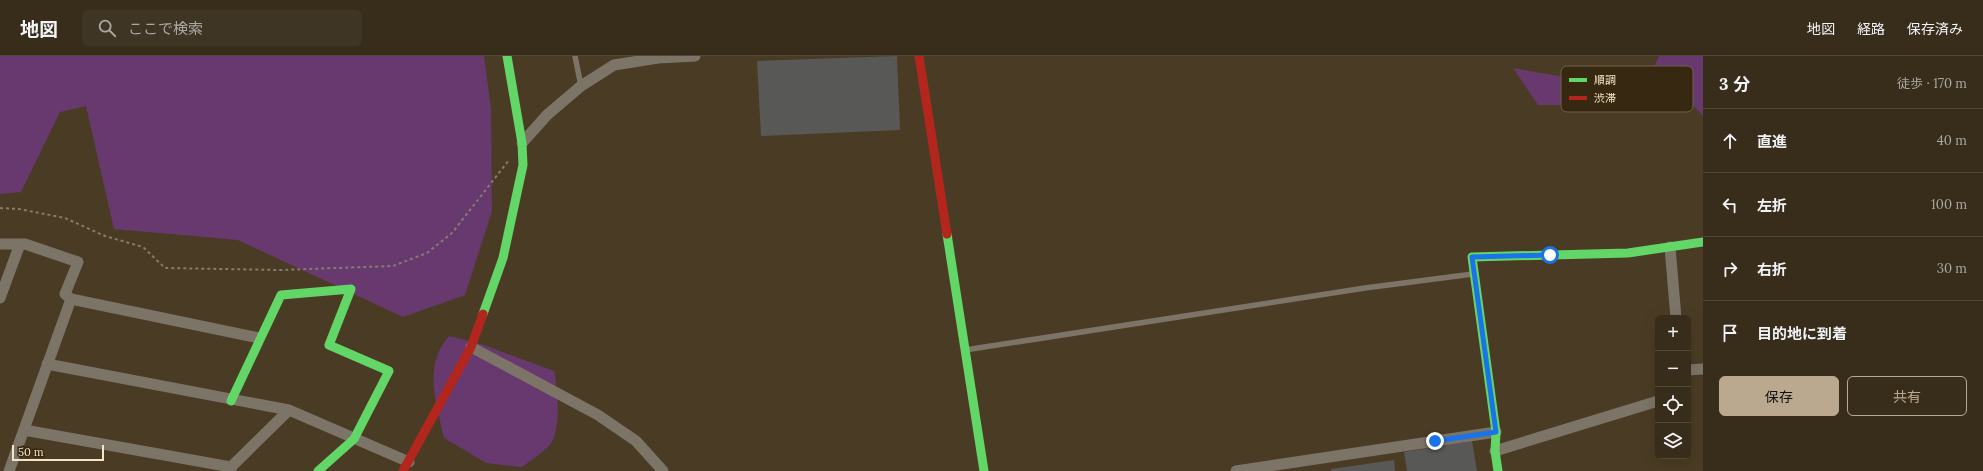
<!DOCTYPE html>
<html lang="ja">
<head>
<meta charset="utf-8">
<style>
  body { margin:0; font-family:Lora,"Noto Sans JP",serif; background:#3f3524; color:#f1f3f6 }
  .controls { position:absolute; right:12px; bottom:12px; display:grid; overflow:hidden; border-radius:6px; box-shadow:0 4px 16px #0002 }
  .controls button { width:36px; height:36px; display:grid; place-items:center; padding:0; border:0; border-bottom:1px solid #52493a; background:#382d1b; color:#f1f3f6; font:20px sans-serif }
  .scale { position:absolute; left:12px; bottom:10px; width:92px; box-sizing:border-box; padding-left:4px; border:2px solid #f7e4c8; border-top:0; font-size:11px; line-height:14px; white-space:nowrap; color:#f7e4c8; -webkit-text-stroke:3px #372911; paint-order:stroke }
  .stop { position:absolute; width:12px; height:12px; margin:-9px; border:3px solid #1a73e8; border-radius:50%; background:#fff }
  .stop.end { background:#1a73e8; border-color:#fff; box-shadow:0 1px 4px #0008 }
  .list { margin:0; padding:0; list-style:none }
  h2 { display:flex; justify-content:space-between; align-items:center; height:52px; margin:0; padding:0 16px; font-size:17px }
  h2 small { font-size:13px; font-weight:400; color:#aba8a3 }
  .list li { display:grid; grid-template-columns:26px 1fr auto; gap:12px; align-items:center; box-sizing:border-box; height:64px; padding:0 16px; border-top:1px solid #52493a }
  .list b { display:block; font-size:15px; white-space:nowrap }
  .list em { font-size:13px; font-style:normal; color:#aba8a3 }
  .actions { display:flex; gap:8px; padding:12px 16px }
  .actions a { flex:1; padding:9px 0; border:1px solid #baa98f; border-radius:6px; text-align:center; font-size:14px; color:#baa98f }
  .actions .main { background:#baa98f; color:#111 }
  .icon { flex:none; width:22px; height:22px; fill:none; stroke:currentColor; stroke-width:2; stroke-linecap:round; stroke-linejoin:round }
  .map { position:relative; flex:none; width:1703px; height:415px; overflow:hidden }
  header { display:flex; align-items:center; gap:24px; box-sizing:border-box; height:56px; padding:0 20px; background:#382d1b; border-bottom:1px solid #52493a }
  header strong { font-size:19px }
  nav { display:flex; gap:22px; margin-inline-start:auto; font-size:14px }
  .search { width:280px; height:36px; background:#3f3524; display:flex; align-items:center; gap:10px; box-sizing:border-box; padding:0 14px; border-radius:6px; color:#aba8a3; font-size:15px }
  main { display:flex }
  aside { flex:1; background:#382d1b }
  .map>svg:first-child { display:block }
</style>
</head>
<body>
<header>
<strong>地図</strong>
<div class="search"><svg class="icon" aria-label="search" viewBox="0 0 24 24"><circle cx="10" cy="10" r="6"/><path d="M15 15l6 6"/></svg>ここで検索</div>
<nav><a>地図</a><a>経路</a><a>保存済み</a></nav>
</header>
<main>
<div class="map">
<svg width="1703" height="415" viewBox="0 0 1703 415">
  <rect width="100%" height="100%" fill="#4a3c24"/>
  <path fill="#67396e" d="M0,0H484L491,53L492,155L465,239L403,261L238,184L114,173L86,50L60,56L21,136L0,138Z
    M1659,0H1703V60L1688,44L1622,49H1538L1513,12L1587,25L1609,41L1652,16Z
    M449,280L484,289L554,315C558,332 562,376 549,390C541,398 531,404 522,411L486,407L444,382C436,347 423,309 449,280Z"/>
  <path fill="#585857" d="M897,0L900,74L761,80L757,5Z
    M1472,385L1477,415H1407L1404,396Z
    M1394,404L1395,415H1331V413Z"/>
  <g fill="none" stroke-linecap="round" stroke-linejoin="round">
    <path stroke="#837c70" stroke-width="2" stroke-dasharray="3 3" stroke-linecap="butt" d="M0,152L19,153L65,162L105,180L143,191L165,212L280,214L393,210L427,197L452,177L509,104"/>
    <path stroke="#7d7468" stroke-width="5.5" d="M575,0L581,30
      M965,294L1365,232L1473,218"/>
    <path stroke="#7d7468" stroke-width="11" d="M522,87L547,59L581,30L614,9L658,2L695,0
      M0,188H25L78,206L65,238L71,243L259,282
      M1670,191L1676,262
      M0,242L20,188
      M471,291L598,359L636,385L663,415
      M47,308L289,354L409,406
      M1688,314L1703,313
      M24,374L231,411
      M1495,395L1658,345
      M9,415L71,243
      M231,415V411L289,354
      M1236,415L1496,376"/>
    <path stroke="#63d668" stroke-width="9" d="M947,178L984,415
      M483,258L503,202L523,109L522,87L507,0
      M231,345L281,239L351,233L329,289L389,315L354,383L318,415
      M1498,415L1495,395L1496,376L1472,201L1628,197L1703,186"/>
    <path stroke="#b3261e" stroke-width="9" d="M919,0L947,178
      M403,415L471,291L483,258"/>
  </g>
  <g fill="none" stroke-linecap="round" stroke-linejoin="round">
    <path stroke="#1a73e8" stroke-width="5" d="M1435,385L1496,376L1472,201L1550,199"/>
  </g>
  <rect x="1561" y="10" width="132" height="46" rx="6" fill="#372911" stroke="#716148" stroke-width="1"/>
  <rect x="1569" y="22" width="18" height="4" fill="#63d668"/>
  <rect x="1569" y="40" width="18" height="4" fill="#b3261e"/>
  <g font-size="11" fill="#f7e4c8">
    <text x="1594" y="28">順調</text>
    <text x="1594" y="46">渋滞</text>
  </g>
</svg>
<div class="controls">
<button>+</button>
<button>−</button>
<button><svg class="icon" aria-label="locate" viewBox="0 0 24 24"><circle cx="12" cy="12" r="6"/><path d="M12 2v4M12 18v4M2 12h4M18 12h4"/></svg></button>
<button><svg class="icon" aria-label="layers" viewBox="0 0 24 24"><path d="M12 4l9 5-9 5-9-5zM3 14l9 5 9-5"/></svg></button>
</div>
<div class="scale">50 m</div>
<div class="stop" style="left:1550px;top:199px"></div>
<div class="stop end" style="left:1435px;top:385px"></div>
</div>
<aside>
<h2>3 分<small>徒歩 · 170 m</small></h2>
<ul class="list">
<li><svg class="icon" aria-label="ahead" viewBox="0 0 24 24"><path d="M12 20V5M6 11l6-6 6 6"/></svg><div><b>直進</b></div><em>40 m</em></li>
<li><svg class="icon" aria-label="left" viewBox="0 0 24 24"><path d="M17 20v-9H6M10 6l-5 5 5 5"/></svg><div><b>左折</b></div><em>100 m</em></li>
<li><svg class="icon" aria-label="right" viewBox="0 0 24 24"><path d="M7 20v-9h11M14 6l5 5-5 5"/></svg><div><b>右折</b></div><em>30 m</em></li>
<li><svg class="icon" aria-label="arrive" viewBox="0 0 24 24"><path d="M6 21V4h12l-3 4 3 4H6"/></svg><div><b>目的地に到着</b></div></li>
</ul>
<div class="actions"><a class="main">保存</a><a>共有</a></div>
</aside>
</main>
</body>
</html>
